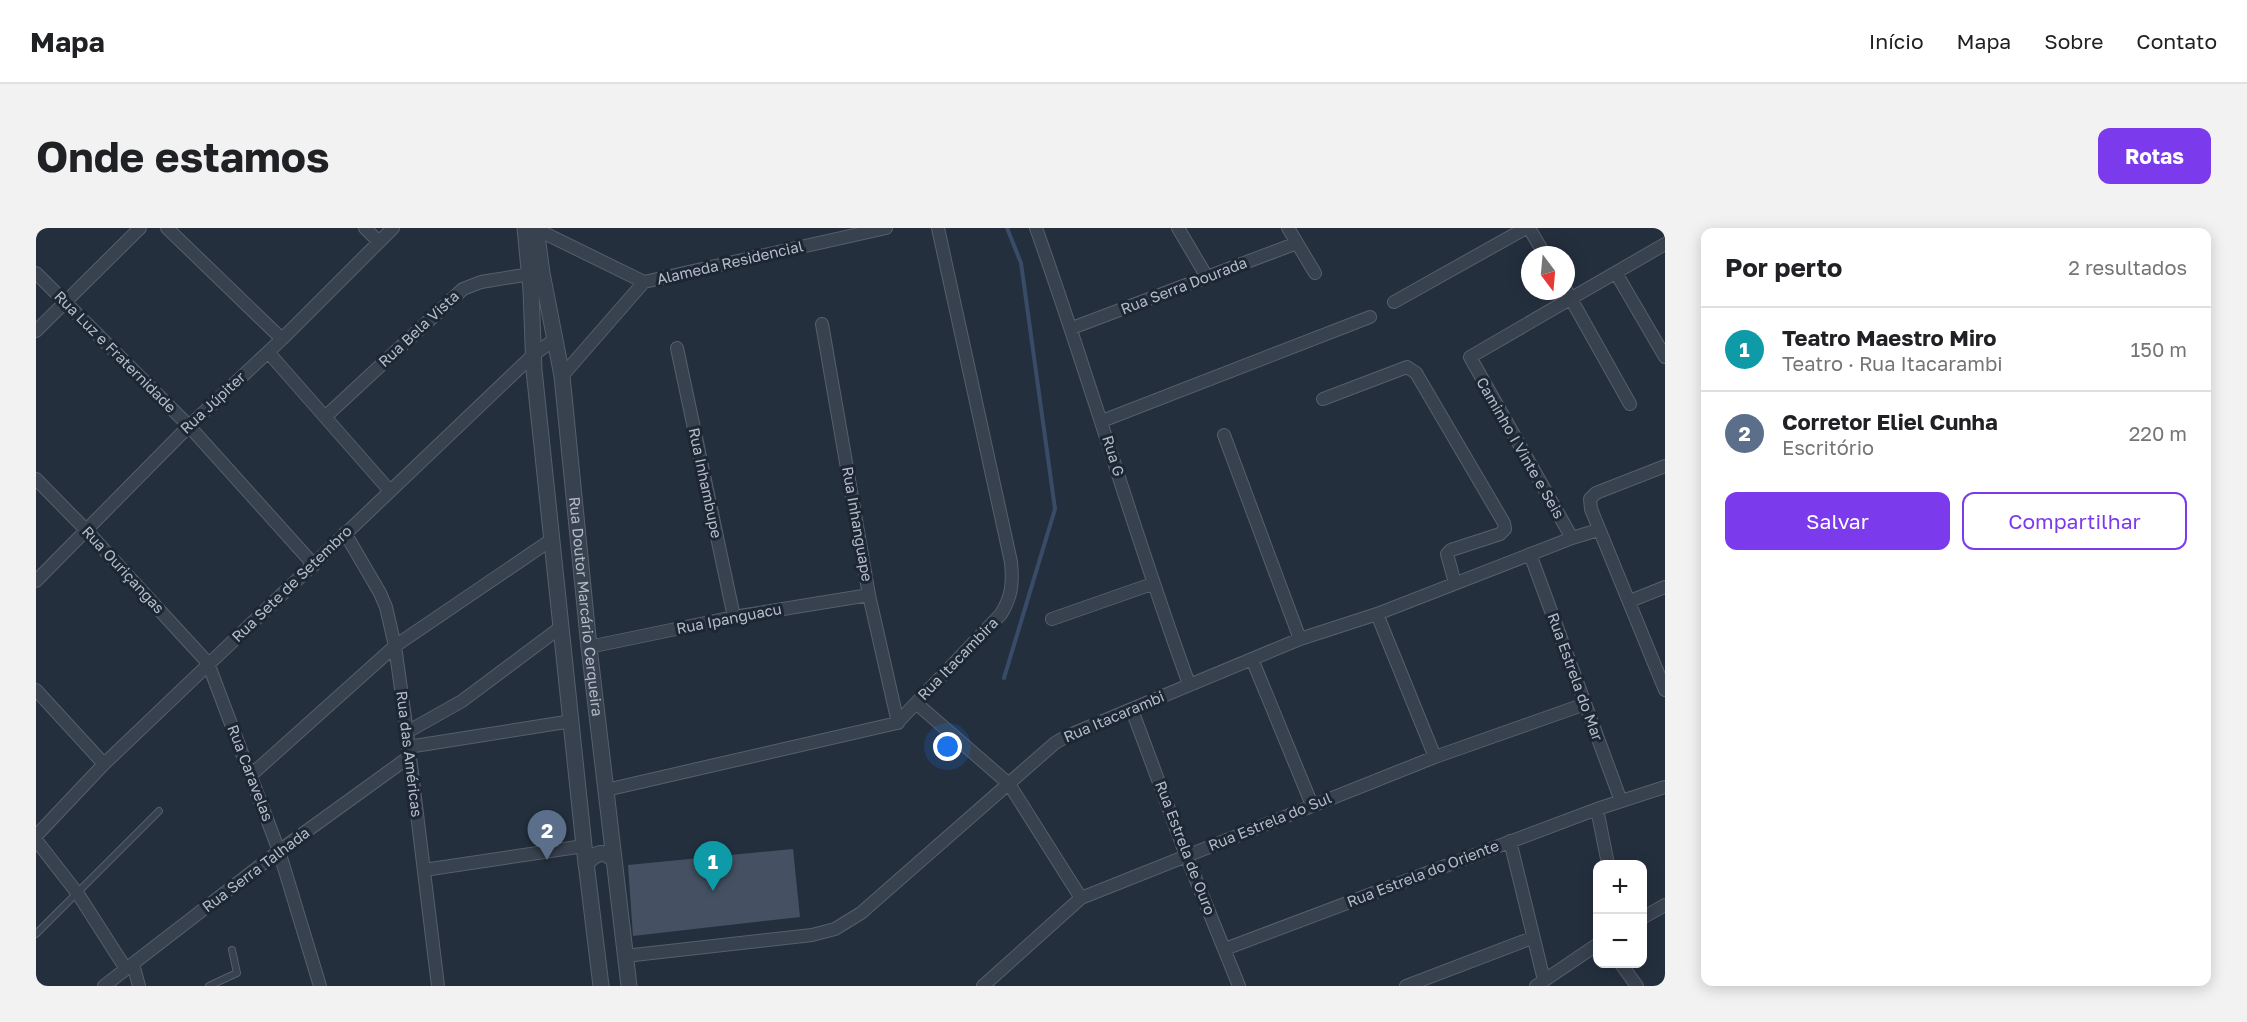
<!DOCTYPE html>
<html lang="pt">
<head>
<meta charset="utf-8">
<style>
  body { margin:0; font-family:"Golos Text",sans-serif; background:#f2f2f2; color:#202124 }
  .controls { position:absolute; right:18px; bottom:18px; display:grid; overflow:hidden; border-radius:12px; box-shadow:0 3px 15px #0003 }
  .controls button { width:54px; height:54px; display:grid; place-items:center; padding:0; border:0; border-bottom:2px solid #e0e0e0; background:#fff; color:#202124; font:30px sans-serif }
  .compass { position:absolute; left:1485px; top:18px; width:54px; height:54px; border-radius:50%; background:#fff; box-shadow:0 3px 15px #0003; rotate:164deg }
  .you { position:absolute; left:912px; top:519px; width:21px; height:21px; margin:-15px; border:4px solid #fff; border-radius:50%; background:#1a73e8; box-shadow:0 0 0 9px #1a73e833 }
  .badge { display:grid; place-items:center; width:39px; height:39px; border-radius:50%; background:#7c3aed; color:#fff; font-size:20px; font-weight:700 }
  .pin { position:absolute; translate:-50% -50px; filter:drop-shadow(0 2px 3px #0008) }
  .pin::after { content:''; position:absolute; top:32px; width:21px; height:18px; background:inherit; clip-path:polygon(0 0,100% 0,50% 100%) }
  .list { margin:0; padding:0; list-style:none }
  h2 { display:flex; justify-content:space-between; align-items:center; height:78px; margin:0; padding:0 24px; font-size:26px }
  h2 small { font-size:20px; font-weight:400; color:#757577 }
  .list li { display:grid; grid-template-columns:39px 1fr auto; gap:18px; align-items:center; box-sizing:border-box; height:84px; padding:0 24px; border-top:2px solid #e0e0e0 }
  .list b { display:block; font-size:22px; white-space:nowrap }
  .list p { margin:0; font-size:20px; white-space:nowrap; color:#757577 }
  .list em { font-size:20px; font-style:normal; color:#757577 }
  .actions { display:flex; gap:12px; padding:18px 24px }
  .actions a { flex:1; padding:14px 0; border:2px solid #7c3aed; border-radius:12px; text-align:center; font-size:21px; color:#7c3aed }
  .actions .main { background:#7c3aed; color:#fff }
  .map { position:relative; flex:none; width:1629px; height:758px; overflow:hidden; border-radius:12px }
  header { display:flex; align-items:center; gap:36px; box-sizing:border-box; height:84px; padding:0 30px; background:#fff; border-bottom:2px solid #e0e0e0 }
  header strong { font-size:28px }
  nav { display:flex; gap:33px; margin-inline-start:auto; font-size:21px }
  .intro { display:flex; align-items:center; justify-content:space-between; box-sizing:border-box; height:144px; padding:0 36px }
  h1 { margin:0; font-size:42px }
  .button { padding:15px 27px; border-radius:12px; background:#7c3aed; color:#fff; font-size:21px; font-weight:700 }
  main { display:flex; gap:36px; padding:0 36px }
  aside { flex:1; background:#fff; border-radius:12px; box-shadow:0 3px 15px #0003 }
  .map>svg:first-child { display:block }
</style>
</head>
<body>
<header>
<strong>Mapa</strong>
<nav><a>Início</a><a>Mapa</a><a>Sobre</a><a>Contato</a></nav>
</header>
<div class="intro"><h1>Onde estamos</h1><a class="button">Rotas</a></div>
<main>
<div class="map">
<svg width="1629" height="758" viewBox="0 0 1629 758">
  <rect width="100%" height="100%" fill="#242f3e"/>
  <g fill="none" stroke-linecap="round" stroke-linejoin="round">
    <path stroke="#394c67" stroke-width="4" d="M968,450L1019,281L985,35L971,0"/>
  </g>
  <path fill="#455162" d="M757,621L764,689L597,708L592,637Z"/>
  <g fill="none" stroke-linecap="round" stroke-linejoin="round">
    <g stroke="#565f6c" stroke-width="8">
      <path id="service" d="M0,706L123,583
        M173,758L201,745L196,722"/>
    </g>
    <g stroke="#565f6c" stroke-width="14">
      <path id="minor" d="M131,0L246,111
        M329,0L343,14
        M1000,0C1054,151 1098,306 1153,456
        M1142,0L1171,49
        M1252,0L1279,45
        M1493,0L1509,27
        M500,1L608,54L526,148
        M0,45L153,198L278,337
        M1580,45L1629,129
        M608,54L850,0
        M1530,62L1594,176
        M1358,74L1490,0
        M786,96L833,367L862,495
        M1036,100L1261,15
        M0,103L104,0
        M641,120L698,389
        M232,124L354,263
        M1287,171L1371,139L1380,145L1468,295L1469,301L1464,306L1415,322L1411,326L1419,355
        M289,189L427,61L445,54L494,46
        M1066,193L1334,89
        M1188,207L1264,411
        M1629,238L1560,265L1554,271L1555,281L1629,462
        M0,251L50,302L172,435L243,623L284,758
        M309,305L344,365L350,379L359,418L371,504L402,758
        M1536,310L1434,129L1629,16
        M1494,326L1585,573
        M0,353L153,198L246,111L357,0
        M1594,373L1629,359
        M1341,386L1399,529
        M1016,391L1116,356
        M553,419L698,389L833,367
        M1216,431L1276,577
        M0,462L68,536
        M880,475L973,556L1045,670
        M1096,482L1150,627L1203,758
        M371,504L426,473L525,399
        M372,519L536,493
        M215,547L359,418L515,312
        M570,562L861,495L965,386C976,368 977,355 975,334L902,0
        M1561,581L1572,636
        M0,608L68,536L497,127L518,112
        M0,612L42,666L90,741
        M1474,613L1508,752
        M388,642L548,618
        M1606,690L1629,677
        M1189,721L1561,581L1629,559
        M589,728L776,707L799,701L825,685L1019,515L1031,508L1264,411L1341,386L1536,310L1562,302
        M97,736L103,758
        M1585,736L1601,758
        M68,758L243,623L373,529
        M947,758L1045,670L1399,529L1549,476
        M1370,758L1496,710
        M1500,758L1562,716"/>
    </g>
    <g stroke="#565f6c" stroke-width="17">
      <g id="tertiary">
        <path d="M489,0L495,62L498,142L548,618L565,758"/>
        <path id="s1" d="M500,0L506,45L526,148L553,419L593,758"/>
        <path d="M550,636C560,624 567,622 578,632"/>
      </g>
    </g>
    <use href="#service" stroke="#38414e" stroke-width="6"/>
    <use href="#minor" stroke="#38414e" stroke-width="12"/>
    <use href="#tertiary" stroke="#38414e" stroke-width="15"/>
  </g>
  <g text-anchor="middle" stroke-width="6" stroke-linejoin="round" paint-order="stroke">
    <g font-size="15" fill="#b4bcc9" stroke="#1d2633">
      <text transform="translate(694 35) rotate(-13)" y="5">Alameda Residencial</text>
      <text transform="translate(1148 58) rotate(-21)" y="5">Rua Serra Dourada</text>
      <text transform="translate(383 101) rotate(-43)" y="5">Rua Bela Vista</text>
      <text transform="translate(79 124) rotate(45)" y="5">Rua Luz e Fraternidade</text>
      <text transform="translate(177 175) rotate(-43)" y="5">Rua Júpiter</text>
      <text transform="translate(1484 220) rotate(60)" y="5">Caminho I Vinte e Seis</text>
      <text transform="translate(1077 228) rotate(73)" y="5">Rua G</text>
      <text transform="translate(669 255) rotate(78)" y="5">Rua Inhambupe</text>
      <text transform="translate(821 296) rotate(80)" y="5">Rua Inhanguape</text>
      <text transform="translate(87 342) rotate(47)" y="5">Rua Ouriçangas</text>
      <text transform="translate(256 356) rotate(-44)" y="5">Rua Sete de Setembro</text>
      <text dy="5" stroke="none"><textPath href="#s1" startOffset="382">Rua Doutor Marcário Cerqueira</textPath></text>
      <text transform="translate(693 391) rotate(-11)" y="5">Rua Ipanguacu</text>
      <text transform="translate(922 431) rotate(-46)" y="5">Rua Itacambira</text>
      <text transform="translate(1539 449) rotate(70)" y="5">Rua Estrela do Mar</text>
      <text transform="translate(1078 489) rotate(-23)" y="5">Rua Itacarambi</text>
      <text transform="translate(373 526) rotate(83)" y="5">Rua das Américas</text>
      <text transform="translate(214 545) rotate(69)" y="5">Rua Caravelas</text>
      <text transform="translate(1234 594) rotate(-22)" y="5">Rua Estrela do Sul</text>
      <text transform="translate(1149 620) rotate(69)" y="5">Rua Estrela de Ouro</text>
      <text transform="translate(220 642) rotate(-37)" y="5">Rua Serra Talhada</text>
      <text transform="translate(1387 646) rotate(-21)" y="5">Rua Estrela do Oriente</text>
    </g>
  </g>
</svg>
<div class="controls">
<button>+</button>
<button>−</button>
</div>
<svg class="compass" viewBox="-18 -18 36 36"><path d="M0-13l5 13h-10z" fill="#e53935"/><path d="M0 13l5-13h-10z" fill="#757577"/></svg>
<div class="you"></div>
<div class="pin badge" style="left:677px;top:663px;background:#0f9aa8">1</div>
<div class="pin badge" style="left:511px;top:632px;background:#5c6f8a">2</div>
</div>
<aside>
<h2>Por perto<small>2 resultados</small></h2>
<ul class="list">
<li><span class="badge" style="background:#0f9aa8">1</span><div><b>Teatro Maestro Miro</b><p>Teatro · Rua Itacarambi</p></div><em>150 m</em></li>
<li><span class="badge" style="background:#5c6f8a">2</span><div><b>Corretor Eliel Cunha</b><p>Escritório</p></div><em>220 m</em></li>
</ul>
<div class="actions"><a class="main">Salvar</a><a>Compartilhar</a></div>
</aside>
</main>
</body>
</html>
